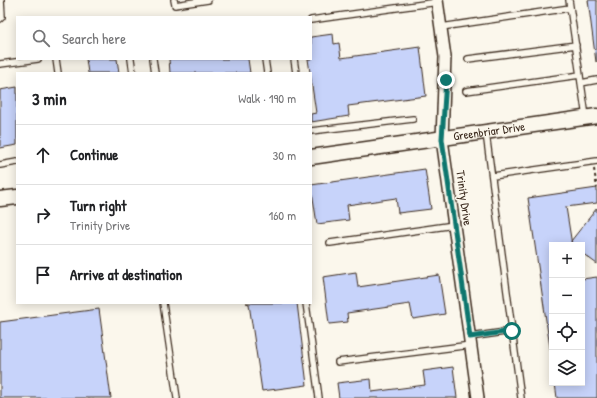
<!DOCTYPE html>
<html lang="en">
<head>
<meta charset="utf-8">
<style>
  body { margin:0; font-family:"Patrick Hand",sans-serif; background:#f2f2f2; color:#202124 }
  .controls { position:absolute; right:12px; bottom:12px; display:grid; overflow:hidden; border-radius:0px; box-shadow:0 2px 10px #0003 }
  .controls button { width:36px; height:36px; display:grid; place-items:center; padding:0; border:0; border-bottom:1px solid #e0e0e0; background:#fff; color:#202124; font:20px sans-serif }
  .stop { position:absolute; width:12px; height:12px; margin:-9px; border:3px solid #0f766e; border-radius:50%; background:#fff }
  .stop.end { background:#0f766e; border-color:#fff; box-shadow:0 1px 4px #0008 }
  .list { margin:0; padding:0; list-style:none }
  h2 { display:flex; justify-content:space-between; align-items:center; height:52px; margin:0; padding:0 16px; font-size:17px }
  h2 small { font-size:13px; font-weight:400; color:#757577 }
  .list li { display:grid; grid-template-columns:26px 1fr auto; gap:12px; align-items:center; box-sizing:border-box; height:60px; padding:0 16px; border-top:1px solid #e0e0e0 }
  .list b { display:block; font-size:15px; white-space:nowrap }
  .list p { margin:0; font-size:13px; white-space:nowrap; color:#757577 }
  .list em { font-size:13px; font-style:normal; color:#757577 }
  .icon { flex:none; width:22px; height:22px; fill:none; stroke:currentColor; stroke-width:2; stroke-linecap:round; stroke-linejoin:round }
  .map { position:relative; flex:none; width:597px; height:398px; overflow:hidden }
  .search { position:absolute; background:#fff; box-shadow:0 2px 10px #0003; left:16px; top:16px; width:296px; height:44px; display:flex; align-items:center; gap:10px; box-sizing:border-box; padding:0 14px; border-radius:0px; color:#757577; font-size:15px }
  .panel { position:absolute; background:#fff; box-shadow:0 2px 10px #0003; left:16px; top:72px; width:296px; height:232px; border-radius:0px }
  .map>svg:first-child { display:block }
</style>
</head>
<body>
<div class="map">
<svg width="597" height="398" viewBox="0 0 597 398">
  <rect width="100%" height="100%" fill="#fbf7ec"/>
  <filter id="ink" filterUnits="userSpaceOnUse"><feTurbulence type="fractalNoise" baseFrequency=".025" numOctaves="2"/><feDisplacementMap in="SourceGraphic" scale="8" xChannelSelector="R" yChannelSelector="G"/><feConvolveMatrix kernelMatrix="1 2 1 2 8 2 1 2 1" color-interpolation-filters="sRGB"/></filter>
  <g filter="url(#ink)">
    <path fill="#c7d3fa" stroke="#3b2a1e" d="M588,0H597V61L596,62Z
      M333,34L334,44L339,43L341,58L420,47L426,96L348,106L349,116L311,122V114L316,113L308,59H311V37Z
      M86,59H117L119,73H88Z
      M169,59H248L250,73H170Z
      M17,87V145L0,148V90Z
      M425,169L431,209L398,213L396,198L347,205L349,220L317,224L311,185Z
      M597,188V203L566,207L572,245H552V361L528,198Z
      M597,208V264L582,253V245H572L571,241Z
      M356,272L358,287L439,275L445,314L413,319L410,304L347,313L348,322L329,324L323,277Z
      M597,277V398H557L555,383H582V279Z
      M246,303H297L307,385L262,391L249,304Z
      M99,309L111,398H0V322Z
      M453,367L457,398H339L337,383L371,379L372,392L425,385L423,371Z"/>
    <g fill="none" stroke-linecap="round" stroke-linejoin="round">
      <g stroke="#3b2a1e" stroke-width="8">
        <path id="service" d="M174,0L175,5L208,0
          M569,0L586,117
          M0,19L2,17L1,0
          M311,20L438,2
          M441,27L570,8
          M56,59L58,73
          M131,59L133,73
          M153,59L155,73
          M265,59L267,73
          M294,59L296,73
          M468,59L576,45
          M0,64L38,59
          M581,83L597,80
          M466,91L580,75
          M311,131L413,119
          M486,133L521,398
          M0,165L17,162
          M493,176L597,161
          M330,243L454,225
          M163,303L177,398
          M306,303L319,398
          M470,337L512,331
          M338,362L471,345"/>
      </g>
      <g stroke="#3b2a1e" stroke-width="14">
        <path id="minor" d="M437,0L445,57L442,139L478,398"/>
      </g>
      <g stroke="#3b2a1e" stroke-width="17">
        <g id="tertiary">
          <path id="s1" d="M311,157L597,116"/>
          <path d="M0,199L17,197"/>
        </g>
      </g>
      <path stroke="#3b2a1e" stroke-width="2" stroke-dasharray="3 3" stroke-linecap="butt" d="M594,169L597,188"/>
      <use href="#service" stroke="#fbf7ec" stroke-width="5.5"/>
      <use href="#minor" stroke="#fbf7ec" stroke-width="11"/>
      <use href="#tertiary" stroke="#fbf7ec" stroke-width="14"/>
    </g>
  </g>
  <g fill="none" stroke-linecap="round" stroke-linejoin="round" filter="url(#ink)">
    <path stroke="#0f766e" stroke-width="5" d="M446,80L442,139L470,337L512,331"/>
  </g>
  <g text-anchor="middle" stroke-width="3" stroke-linejoin="round" paint-order="stroke">
    <g font-size="12" fill="#3b2a1e" stroke="#fbf7ec">
      <text dy="4" stroke="none"><textPath href="#s1" startOffset="180">Greenbriar Drive</textPath></text>
      <text transform="translate(464 198) rotate(82)" y="4">Trinity Drive</text>
    </g>
  </g>
</svg>
<div class="controls">
<button>+</button>
<button>−</button>
<button><svg class="icon" aria-label="locate" viewBox="0 0 24 24"><circle cx="12" cy="12" r="6"/><path d="M12 2v4M12 18v4M2 12h4M18 12h4"/></svg></button>
<button><svg class="icon" aria-label="layers" viewBox="0 0 24 24"><path d="M12 4l9 5-9 5-9-5zM3 14l9 5 9-5"/></svg></button>
</div>
<div class="stop" style="left:512px;top:331px"></div>
<div class="stop end" style="left:446px;top:80px"></div>
<div class="search"><svg class="icon" aria-label="search" viewBox="0 0 24 24"><circle cx="10" cy="10" r="6"/><path d="M15 15l6 6"/></svg>Search here</div>
<section class="panel">
<h2>3 min<small>Walk · 190 m</small></h2>
<ul class="list">
<li><svg class="icon" aria-label="ahead" viewBox="0 0 24 24"><path d="M12 20V5M6 11l6-6 6 6"/></svg><div><b>Continue</b></div><em>30 m</em></li>
<li><svg class="icon" aria-label="right" viewBox="0 0 24 24"><path d="M7 20v-9h11M14 6l5 5-5 5"/></svg><div><b>Turn right</b><p>Trinity Drive</p></div><em>160 m</em></li>
<li><svg class="icon" aria-label="arrive" viewBox="0 0 24 24"><path d="M6 21V4h12l-3 4 3 4H6"/></svg><div><b>Arrive at destination</b></div></li>
</ul>
</section>
</div>
</body>
</html>
